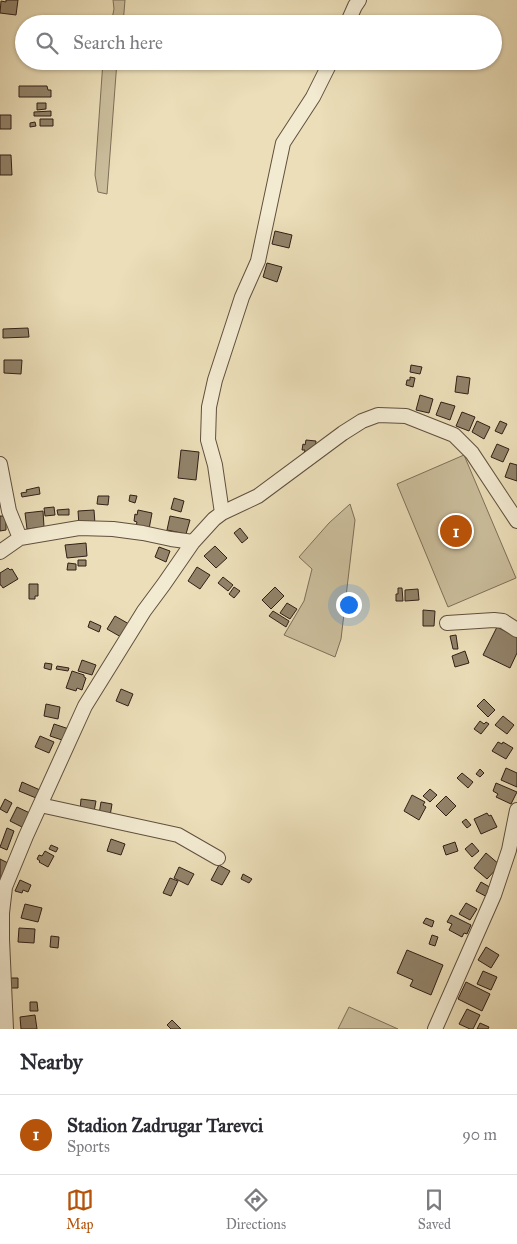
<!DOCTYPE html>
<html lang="en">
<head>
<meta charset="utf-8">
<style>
  body { margin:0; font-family:"IM FELL Great Primer",serif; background:#f2f2f3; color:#2b2b33 }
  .you { position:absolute; left:348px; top:604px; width:18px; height:18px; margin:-12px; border:4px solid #fff; border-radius:50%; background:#1a73e8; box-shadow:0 0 0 8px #1a73e833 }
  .badge { display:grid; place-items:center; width:32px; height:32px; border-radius:50%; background:#b45309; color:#fff; font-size:16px; font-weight:700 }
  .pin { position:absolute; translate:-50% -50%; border:2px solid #fff; box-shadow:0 1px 5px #0006 }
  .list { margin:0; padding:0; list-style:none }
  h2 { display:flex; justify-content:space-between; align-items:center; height:65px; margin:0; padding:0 20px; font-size:21px }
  h2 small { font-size:16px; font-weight:400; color:#7c7c81 }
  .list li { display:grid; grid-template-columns:32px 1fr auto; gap:15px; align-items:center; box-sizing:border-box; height:80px; padding:0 20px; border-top:1px solid #e1e1e2 }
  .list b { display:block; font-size:19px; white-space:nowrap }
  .list p { margin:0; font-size:16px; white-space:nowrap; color:#7c7c81 }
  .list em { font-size:16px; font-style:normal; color:#7c7c81 }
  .icon { flex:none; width:28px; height:28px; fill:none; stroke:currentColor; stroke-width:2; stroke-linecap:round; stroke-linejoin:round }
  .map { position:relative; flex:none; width:517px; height:1029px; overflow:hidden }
  .search { position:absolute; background:#fff; box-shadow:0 1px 4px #0004; left:15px; right:15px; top:15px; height:55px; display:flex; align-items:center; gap:12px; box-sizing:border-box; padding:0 18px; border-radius:28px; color:#7c7c81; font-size:19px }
  .sheet { height:145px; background:#fff }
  nav { display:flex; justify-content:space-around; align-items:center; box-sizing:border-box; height:70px; border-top:1px solid #e1e1e2; background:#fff; font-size:14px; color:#7c7c81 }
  nav a { display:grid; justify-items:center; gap:2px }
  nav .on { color:#b45309 }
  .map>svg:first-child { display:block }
</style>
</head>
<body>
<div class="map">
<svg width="517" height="1029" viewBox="0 0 517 1029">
  <rect width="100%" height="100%" fill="#ebdeb8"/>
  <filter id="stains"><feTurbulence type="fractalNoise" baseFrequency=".004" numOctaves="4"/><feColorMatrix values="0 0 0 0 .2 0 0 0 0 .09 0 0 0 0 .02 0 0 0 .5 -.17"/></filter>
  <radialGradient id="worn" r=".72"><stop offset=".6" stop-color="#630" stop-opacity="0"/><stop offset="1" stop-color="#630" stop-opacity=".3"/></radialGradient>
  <path fill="#cbbe9c" stroke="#7e6f59" d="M113,0H125L123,24H111L114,9Z
    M103,61H117L107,194L98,192L95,175Z
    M464,455L516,578L448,607L397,484Z
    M350,504L355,520L341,639L335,657L284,635L304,601L312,569L299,557L329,523Z
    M349,1007L398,1029H338Z"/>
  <path fill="#92836a" stroke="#312016" d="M6,0H18L16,15L0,13L1,1L6,2Z
    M19,86H47L48,90H51V97H19Z
    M37,103H46V109L37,110Z
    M51,111V116H34V112Z
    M0,115H11V129H0Z
    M40,119H53V126H40Z
    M35,122L36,126L30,127V123Z
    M0,155H11L12,175H0Z
    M275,231L292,235L289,248L272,244Z
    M267,263L282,267L277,282L263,277Z
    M28,328L29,337L3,338V329Z
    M4,360H22L21,374L4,373Z
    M411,365L422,367L420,374L410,372Z
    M457,376L470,378L468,394L455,392Z
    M410,377L415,378L413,387L406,385L407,380H410Z
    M420,395L433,399L429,413L416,410Z
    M441,402L455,406L450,420L436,415Z
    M462,412L475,417L469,431L456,426Z
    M477,421L490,427L484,439L472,432Z
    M500,421L507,424L502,434L495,431Z
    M306,440L316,441L314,455L304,453L305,450H302L303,444L305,445Z
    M497,444L509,449L503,462L491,457Z
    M181,450L199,452L196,480L178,478Z
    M510,463L517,465V481L505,477Z
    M39,487L40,494L22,497L21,493L27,492L26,490Z
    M130,495L137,496L135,503L129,501Z
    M98,496H109L108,505L97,504Z
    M174,498L184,501L181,512L171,509Z
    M54,507L55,515L45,516L44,508Z
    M69,509V515H58L57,510Z
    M94,510L95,524L79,525L78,511Z
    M138,510L152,513L149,529L136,526L137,522L134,521L135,514L137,515Z
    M43,511L44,527L27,529L25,513Z
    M0,516H6V530L0,531Z
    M170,516L190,520L186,534L167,530Z
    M240,528L248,538L242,543L234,533Z
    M86,543L87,556L67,558L65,545Z
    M215,546L227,558L216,568L204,556Z
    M159,547L170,551L166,562L155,557Z
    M78,560H86V566H78Z
    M68,563L76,564V570H67Z
    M197,567L210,575L200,589L188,581Z
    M8,568L10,570L12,569L18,579L3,588L1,585H0V573Z
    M223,577L233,585L228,591L218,583Z
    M29,584H38V596H35V599H29Z
    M234,587L240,591L234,598L229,594Z
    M275,587L284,596L271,609L262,600Z
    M398,588H402L403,601H396V594H398Z
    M418,589L419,600L405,601V590Z
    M287,603L297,609L290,619L280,613Z
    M423,610L435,611L434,626H423Z
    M273,611L289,621L286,627L269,616Z
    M115,616L129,624L121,637L107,629Z
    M90,621L101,626L99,632L88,627Z
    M497,627L517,637V653L510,668L483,655Z
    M456,635L458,649H453L450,636Z
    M465,651L469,663L455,667L452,656Z
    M82,660L96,665L92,675L78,671Z
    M45,663L52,664L51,670L44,668Z
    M57,666L69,668L68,671L56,669Z
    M72,671L84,675V677L86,678L82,690L77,688L76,691L66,688Z
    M121,689L133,694L128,706L116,701Z
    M484,699L495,710L488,717L477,706Z
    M46,704L60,707L58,719L44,716Z
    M503,716L514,725L507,734L495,725Z
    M480,721L484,724L486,722L489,724L481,734L474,729Z
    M54,724L69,729L65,741L50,736Z
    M40,736L54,742L49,753L35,747Z
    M498,742L502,744L503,742L513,748L506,759L492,751Z
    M506,768L517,773V787L501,780Z
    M480,769L484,773L480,777L476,774Z
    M462,773L473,782L468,788L457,778Z
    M22,782L40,790L36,798L19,791Z
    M496,783L517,792L511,804L496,797L498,794L493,791Z
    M430,789L437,795L430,802L423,796Z
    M412,795L425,802L423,805L426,807L419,820L404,811Z
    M446,796L456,806L446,816L436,806Z
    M5,799L12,803L7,813L0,809Z
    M81,799L96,801L94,812L80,811Z
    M101,802L112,804L110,816L99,814Z
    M17,807L32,814L26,829L10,821Z
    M487,813L489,816L491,815L497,827L481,834L474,819Z
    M466,819L471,825L467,828L462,822Z
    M7,828L14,831L7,850L0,847Z
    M111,839L125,844L121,855L107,851Z
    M455,842L458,851L446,855L443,846Z
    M472,843L479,851L472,857L465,849Z
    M51,845L58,848L56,852L49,849Z
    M45,851L54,856L48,867L39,862L40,861L37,859L39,855L42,856Z
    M486,853L500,865L487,879L474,868Z
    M0,859L12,865L4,881L0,879Z
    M219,865L230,871L222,885L211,880Z
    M179,867L194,874L188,885L174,878Z
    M243,874L252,879L249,883L241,879Z
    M170,878L178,881L171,896L163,893Z
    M20,880L31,885L28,892L23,890L22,893L15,891Z
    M481,882L493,889L489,898L476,891Z
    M466,903L477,909L470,920L459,914Z
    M25,904L42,908L38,922L21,918Z
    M451,915L471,925L467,934L464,933L462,937L449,930L452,924L447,922Z
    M426,918L434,921L432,927L423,923Z
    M19,928L35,929L34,943L18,942Z
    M432,935L438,937L435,946L429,944Z
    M51,936L59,937L58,948L50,947Z
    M486,947L499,955L491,968L478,960Z
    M407,950L443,965L431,995L410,986L413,980L397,973Z
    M483,971L497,977L491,990L477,984Z
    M10,978H18V988H11Z
    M466,982L490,994L482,1011L458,999Z
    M30,1002H37L38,1011H30Z
    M467,1009L480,1015L473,1029H470L459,1024Z
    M35,1015L37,1029H21L20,1017Z
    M172,1020L181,1029H171L167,1025Z
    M480,1023L489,1027L488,1029H477Z"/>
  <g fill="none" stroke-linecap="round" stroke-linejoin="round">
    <g stroke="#60503e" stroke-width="16">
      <path id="minor" d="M347,24L355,6L359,0
        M0,464L9,511L20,538
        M222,513L215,465L208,440L209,407L215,380L242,297L258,261L283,143L313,97L331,61
        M0,552L20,538L79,528L113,529L143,533L171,539L193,542L214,519L222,513L258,496L343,433L362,421L378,415L406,416L454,435L472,453L517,521
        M447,623L494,620L503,621L517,630
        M40,805L178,835L218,858
        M6,1029L2,939V913L5,887L26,836L85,706L144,611L164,584L193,542
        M435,1029L494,895L509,850L517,810"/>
    </g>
    <use href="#minor" stroke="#f2ead1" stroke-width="14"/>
  </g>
  <rect width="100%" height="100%" filter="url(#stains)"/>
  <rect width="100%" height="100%" fill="url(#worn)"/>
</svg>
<div class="you"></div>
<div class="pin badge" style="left:456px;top:531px">1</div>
<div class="search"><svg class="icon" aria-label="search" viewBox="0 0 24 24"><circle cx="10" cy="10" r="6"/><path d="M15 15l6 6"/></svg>Search here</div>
</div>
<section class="sheet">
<h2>Nearby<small></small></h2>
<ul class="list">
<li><span class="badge">1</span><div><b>Stadion Zadrugar Tarevci</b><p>Sports</p></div><em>90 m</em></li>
</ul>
</section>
<nav>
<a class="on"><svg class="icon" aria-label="map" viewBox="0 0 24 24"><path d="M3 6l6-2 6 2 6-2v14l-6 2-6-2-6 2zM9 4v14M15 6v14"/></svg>Map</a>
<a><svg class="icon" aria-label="directions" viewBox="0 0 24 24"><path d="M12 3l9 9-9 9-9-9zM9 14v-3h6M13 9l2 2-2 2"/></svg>Directions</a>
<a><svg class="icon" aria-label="saved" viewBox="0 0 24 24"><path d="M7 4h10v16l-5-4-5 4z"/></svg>Saved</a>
</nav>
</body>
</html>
